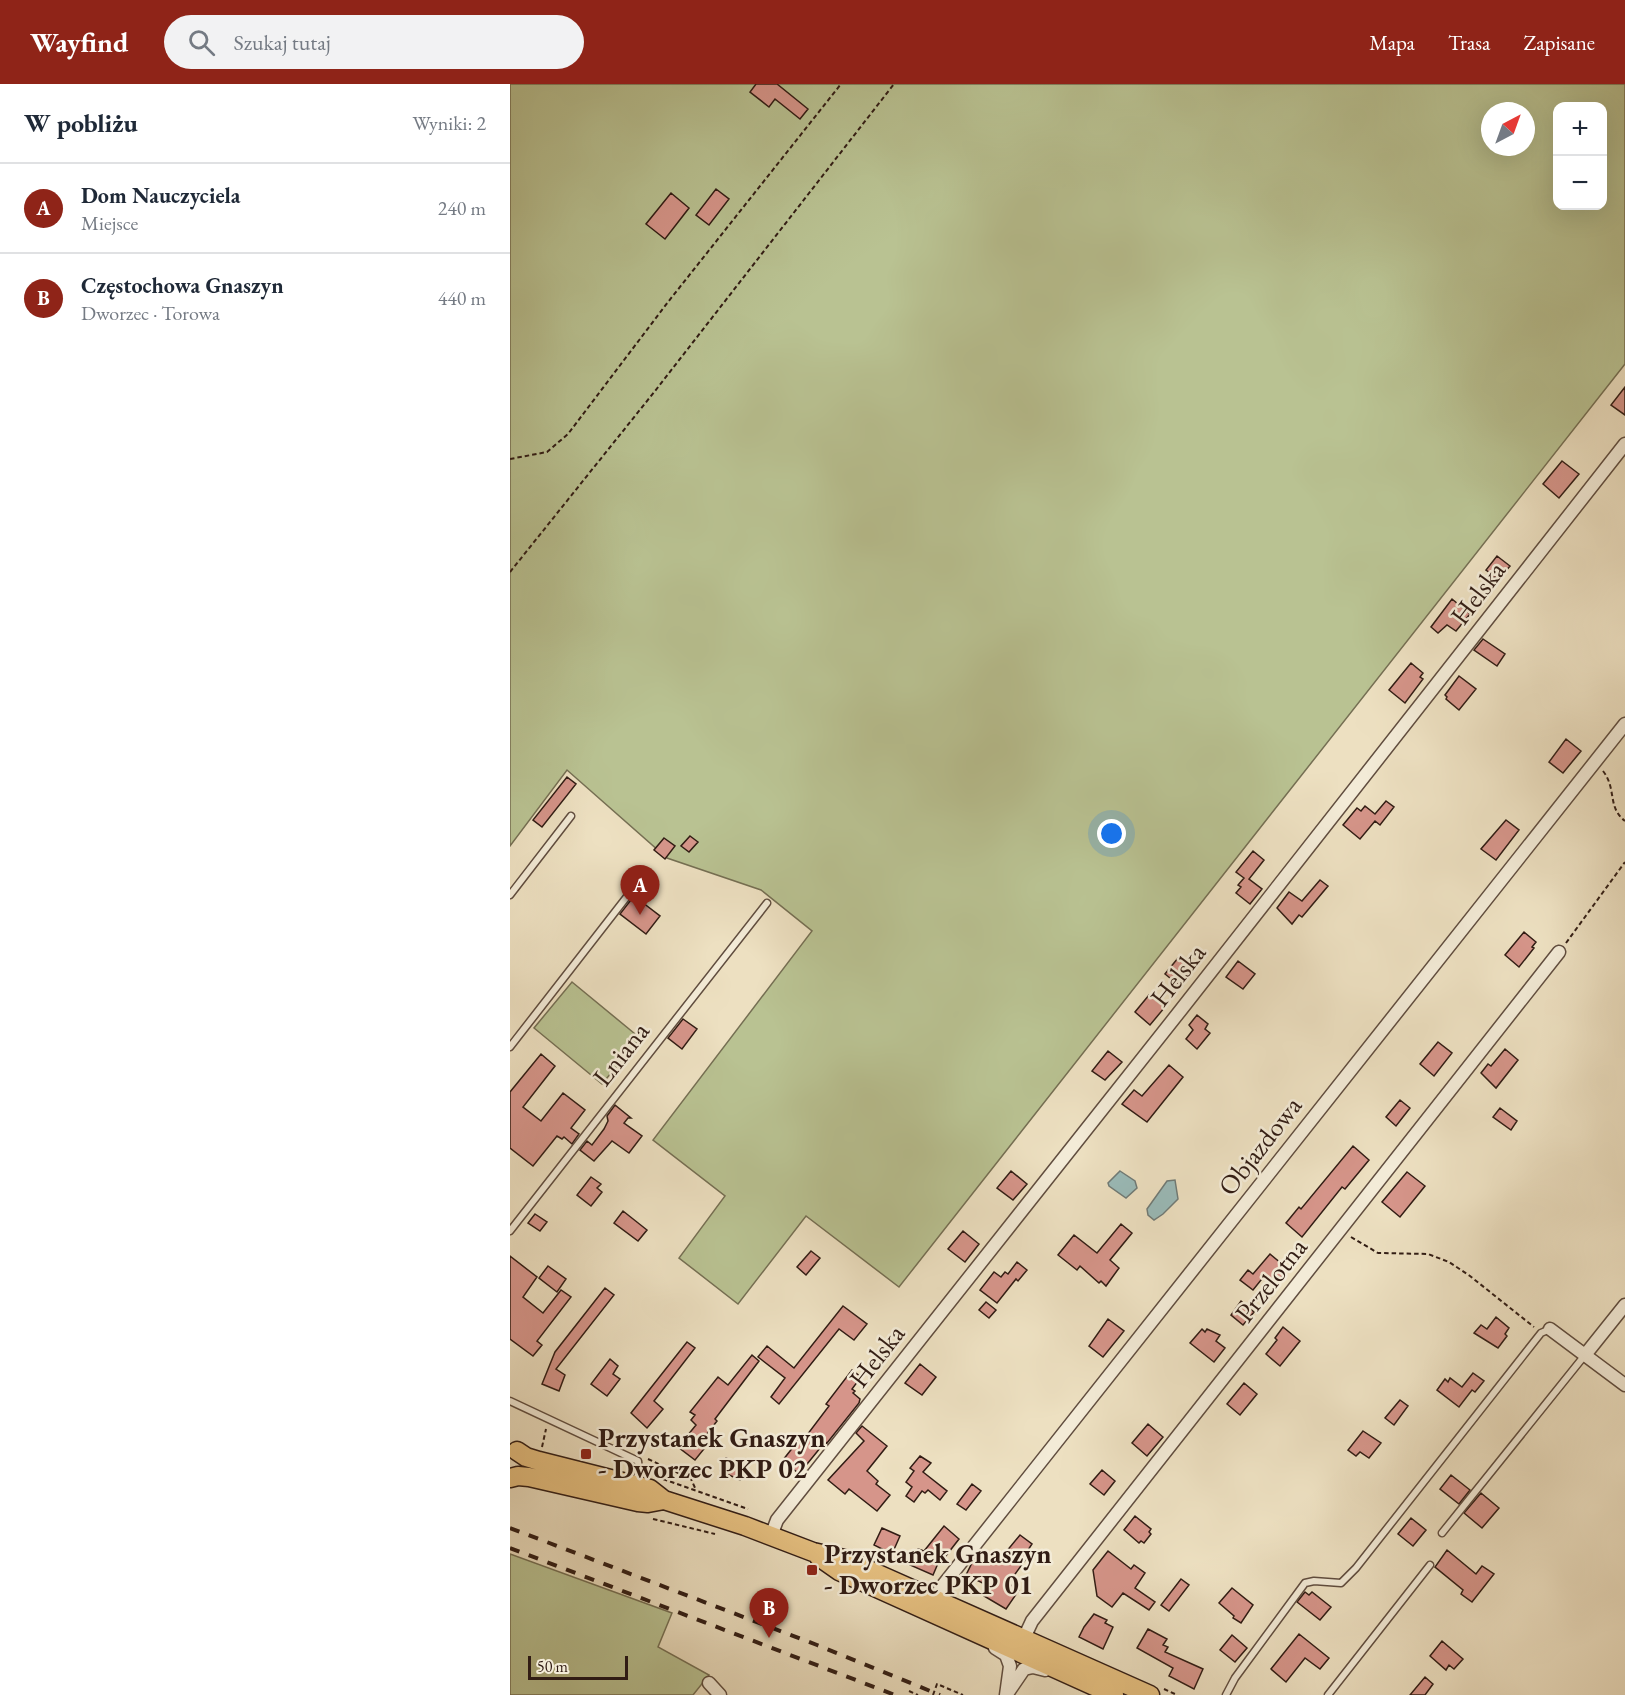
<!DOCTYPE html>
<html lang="pl">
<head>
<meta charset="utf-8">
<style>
  body { margin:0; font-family:"EB Garamond",serif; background:#f2f2f3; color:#1f2937 }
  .controls { position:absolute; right:18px; top:18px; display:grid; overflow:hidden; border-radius:12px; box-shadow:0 6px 24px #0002 }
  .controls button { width:54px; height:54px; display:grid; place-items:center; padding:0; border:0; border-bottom:2px solid #e0e1e3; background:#fff; color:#1f2937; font:30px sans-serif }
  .compass { position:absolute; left:971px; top:18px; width:54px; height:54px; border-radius:50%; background:#fff; box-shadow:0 6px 24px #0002; rotate:41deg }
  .scale { position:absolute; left:18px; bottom:15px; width:100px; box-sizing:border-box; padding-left:6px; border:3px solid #311c14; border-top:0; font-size:16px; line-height:21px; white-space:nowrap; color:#311c14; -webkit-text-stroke:4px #f3ebd7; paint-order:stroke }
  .you { position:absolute; left:602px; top:750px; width:21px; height:21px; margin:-15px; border:4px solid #fff; border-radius:50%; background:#1a73e8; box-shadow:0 0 0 9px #1a73e833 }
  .badge { display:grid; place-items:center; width:39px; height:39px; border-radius:50%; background:#8f2418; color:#fff; font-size:20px; font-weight:700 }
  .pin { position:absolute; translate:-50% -50px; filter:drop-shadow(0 2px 3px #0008) }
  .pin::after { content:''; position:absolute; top:32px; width:21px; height:18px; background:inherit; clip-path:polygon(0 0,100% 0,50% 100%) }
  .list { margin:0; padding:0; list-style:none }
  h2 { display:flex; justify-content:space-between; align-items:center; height:78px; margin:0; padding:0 24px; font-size:26px }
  h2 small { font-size:20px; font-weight:400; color:#747a83 }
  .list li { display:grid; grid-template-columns:39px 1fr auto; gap:18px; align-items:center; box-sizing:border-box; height:90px; padding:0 24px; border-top:2px solid #e0e1e3 }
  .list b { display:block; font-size:22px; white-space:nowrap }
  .list p { margin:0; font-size:20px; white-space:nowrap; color:#747a83 }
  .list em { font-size:20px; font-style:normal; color:#747a83 }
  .icon { flex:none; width:33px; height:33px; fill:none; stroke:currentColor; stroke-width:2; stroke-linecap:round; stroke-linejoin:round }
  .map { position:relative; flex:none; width:1115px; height:1611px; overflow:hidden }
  header { display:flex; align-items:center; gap:36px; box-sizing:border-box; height:84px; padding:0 30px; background:#8f2418; color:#fff }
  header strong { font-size:28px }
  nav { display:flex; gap:33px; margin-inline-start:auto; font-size:21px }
  .search { width:420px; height:54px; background:#f2f2f3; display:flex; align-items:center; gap:15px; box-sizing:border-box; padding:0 21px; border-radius:33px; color:#747a83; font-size:22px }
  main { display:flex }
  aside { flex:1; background:#fff }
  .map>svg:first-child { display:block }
</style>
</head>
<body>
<header>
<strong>Wayfind</strong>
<div class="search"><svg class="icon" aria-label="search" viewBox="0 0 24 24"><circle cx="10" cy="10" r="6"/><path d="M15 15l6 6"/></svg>Szukaj tutaj</div>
<nav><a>Mapa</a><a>Trasa</a><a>Zapisane</a></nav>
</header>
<main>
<aside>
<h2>W pobliżu<small>Wyniki: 2</small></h2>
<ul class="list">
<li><span class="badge">A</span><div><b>Dom Nauczyciela</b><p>Miejsce</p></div><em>240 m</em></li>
<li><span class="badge">B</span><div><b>Częstochowa Gnaszyn</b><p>Dworzec · Torowa</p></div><em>440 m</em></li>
</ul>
</aside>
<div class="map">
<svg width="1115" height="1611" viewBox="0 0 1115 1611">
  <rect width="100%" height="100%" fill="#ede0c1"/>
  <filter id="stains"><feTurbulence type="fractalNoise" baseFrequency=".00333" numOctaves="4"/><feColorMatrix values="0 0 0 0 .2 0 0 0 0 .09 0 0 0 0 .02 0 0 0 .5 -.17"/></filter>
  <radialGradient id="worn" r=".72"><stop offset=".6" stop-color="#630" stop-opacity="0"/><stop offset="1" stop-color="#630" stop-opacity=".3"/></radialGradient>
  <path fill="#b9c292" stroke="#756f53" stroke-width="1.5" fill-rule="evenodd" d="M0,0H1115V280L389,1203L296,1132L228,1220L169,1174L215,1112L143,1056L302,847L251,806L157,774L57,686L0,762ZM1048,22H1092V122H1048ZM980,27H1016V63H980Z
    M62,898L130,954L92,1000L24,944Z
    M0,1470L162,1529L148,1563L199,1591L183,1611H0Z"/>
  <path fill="#9abbb9" stroke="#707b77" stroke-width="1.5" d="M610,1087L625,1097L627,1104L616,1114L599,1102L598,1099Z
    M665,1096L668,1115L653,1130L644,1136L638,1131L637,1125L657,1097Z"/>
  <path fill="#d6958a" stroke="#311c14" stroke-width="1.5" d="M246,0H267L298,25L290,35L265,15L259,23L240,8Z
    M206,105L219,115L199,141L186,131Z
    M161,109L179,124L155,155L136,140Z
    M1115,303V331L1101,321Z
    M1052,377L1069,390L1049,414L1033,400Z
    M987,472L1000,482L988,496L985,493L980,494V489L976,486Z
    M942,515L960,530L946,547L937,541L928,549L921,543Z
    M973,555L995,570L987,582L964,566Z
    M901,579L913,589L910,593L913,595L895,619L879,606Z
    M949,592L966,605L949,626L936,615L937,613L935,611Z
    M1056,655L1071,667L1053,689L1039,678Z
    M57,693L66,700L32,743L23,736Z
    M876,717L884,723L870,741L865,737L850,755L833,741L847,724L851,727L855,722L865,730Z
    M996,736L1009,746L986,776L971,765Z
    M180,752L188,758L179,768L171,762Z
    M154,754L165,762L155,775L144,766Z
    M743,767L754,776L739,795L752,805L740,820L726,809L731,803L728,801L734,794L726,788Z
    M810,796L818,802L792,833L789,831L782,840L767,824L779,808L792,817Z
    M124,812L150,832L136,850L110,830Z
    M1014,848L1026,858L1022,863L1024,864L1009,883L995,871Z
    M668,874L684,886L671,903L655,890Z
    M728,877L745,890L733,905L716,893Z
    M639,911L655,923L640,941L625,928Z
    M687,931L698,940L695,945L700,949L687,965L676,955L683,946L679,941Z
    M173,935L187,945L172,965L158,954Z
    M928,958L942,969L924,992L910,980Z
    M995,965L1008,976L986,1004L971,989L978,980L981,982Z
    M598,967L612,978L595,996L582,987Z
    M31,970L45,982L13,1023L31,1037L53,1009L75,1026L61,1044L69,1050L62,1060L54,1053L52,1055L47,1052L23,1082L0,1064V1008Z
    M659,981L673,993L637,1038L612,1020L624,1006L632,1012Z
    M890,1016L900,1024L886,1042L876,1033Z
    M105,1021L121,1034H118L114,1039L132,1052L119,1069L102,1057L84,1077L70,1066L77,1057L82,1061L94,1045L98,1037L97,1032Z
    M990,1024L1007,1037L1001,1046L983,1033Z
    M843,1062L859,1076L835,1105L832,1103L792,1153L776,1139L789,1123L791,1125Z
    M501,1087L517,1100L503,1116L487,1104Z
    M897,1088L915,1102L890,1133L872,1118Z
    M81,1093L91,1100L87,1104L92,1108L81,1122L67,1111Z
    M113,1127L137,1146L128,1157L104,1139Z
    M25,1130L37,1138L30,1147L18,1139Z
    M611,1140L622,1149L600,1176L609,1184L596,1202L591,1197L589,1199L570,1182L567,1186L548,1171L564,1151L587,1169Z
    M453,1147L469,1160L455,1178L438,1165Z
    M301,1167L310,1174L296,1191L287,1183Z
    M760,1170L778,1185L766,1200L755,1191L743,1206L730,1196L738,1186L743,1190Z
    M0,1172L27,1193L13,1213L33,1229L51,1206L61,1213L27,1257L32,1261L23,1272L0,1255Z
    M507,1178L517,1186L508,1197L506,1195L487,1219L470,1206L484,1188L491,1193L495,1188L498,1190Z
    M38,1182L56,1195L47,1208L29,1194Z
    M95,1204L104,1211L46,1285L55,1291L49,1307L32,1300L45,1268Z
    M731,1217L744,1228L733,1241L721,1231Z
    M476,1218L486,1226L479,1234L469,1226Z
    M333,1222L357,1240L344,1256L329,1245L269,1320L261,1313L275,1294L248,1273L257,1262L284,1284Z
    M986,1233L999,1244L995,1250L997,1252L988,1264L964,1249L971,1241L977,1245Z
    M598,1235L614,1247L593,1273L579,1262Z
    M773,1243L790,1257L770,1282L756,1270L767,1256L765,1254Z
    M692,1245L695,1248L697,1245L710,1251L706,1257L715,1264L704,1278L680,1259Z
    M177,1258L185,1264L144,1317L153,1325L137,1344L121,1329Z
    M242,1271L249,1277L205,1335L207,1337L196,1351L202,1355L185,1376L168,1363L186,1341L181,1336L185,1331L180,1328L208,1293L218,1301Z
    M100,1275L108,1282L103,1290L110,1295L97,1312L81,1300Z
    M410,1280L426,1293L412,1311L395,1299Z
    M342,1286L351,1293L342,1305L345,1307L343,1309L350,1315L349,1319L317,1359L315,1358L289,1390L273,1376L291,1353L294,1355L319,1322L316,1320Z
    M963,1289L974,1297L965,1308L962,1306L949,1323L927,1306L935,1295L938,1298L940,1294L952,1303Z
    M734,1299L747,1310L730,1331L717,1320Z
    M890,1316L898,1322L884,1341L875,1334Z
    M638,1340L653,1353L637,1372L622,1359Z
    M352,1342L377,1362L357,1387L368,1397L366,1400L380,1411L367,1427L339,1405L335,1410L318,1396L354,1357L346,1349Z
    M853,1347L871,1359L859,1374L850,1368L846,1372L838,1366Z
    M410,1372L421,1379L413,1388L437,1407L430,1416L418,1406L415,1409L412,1407L404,1418L396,1412L402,1403L396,1398L404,1387L400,1384Z
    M216,1374L236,1383L230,1396L210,1387Z
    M592,1386L605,1397L594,1411L580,1400Z
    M941,1391L960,1406L949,1420L930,1405Z
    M462,1400L471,1407L456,1426L447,1420Z
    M971,1409L989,1424L972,1444L954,1429Z
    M625,1432L641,1445L639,1448L641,1450L634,1459L631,1457L629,1459L614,1446Z
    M901,1434L916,1446L903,1462L888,1450Z
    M434,1442L449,1455L435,1473L432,1470L423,1491L400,1481L408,1465L414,1467Z
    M372,1444L390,1452L382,1470L364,1461Z
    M510,1451L522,1460L518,1466L521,1468L500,1497L499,1500L509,1506L496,1525L474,1512L481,1503L456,1491L463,1477L465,1474L468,1476L473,1466L491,1474Z
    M937,1466L966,1490L972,1482L984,1490L962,1518L951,1510L953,1506L925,1483Z
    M598,1467L621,1485L624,1481L635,1489L625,1504L645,1518L639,1526L613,1509L602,1523L587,1512L583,1486Z
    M671,1495L679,1501L659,1527L651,1521Z
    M722,1504L743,1521L731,1539L723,1534L724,1532L709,1519Z
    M795,1508L799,1511L802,1508L821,1523L810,1536L787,1518Z
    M584,1530L597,1536L595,1539L603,1543L593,1565L569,1553L574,1543Z
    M638,1545L657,1555L653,1561L658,1563L655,1568L693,1585L684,1605L659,1592L663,1584L627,1564Z
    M789,1550L819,1574L810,1585L795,1574L776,1598L761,1585Z
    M722,1551L737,1564L725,1578L710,1566Z
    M932,1557L953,1575L944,1585L939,1581L936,1586L920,1572Z
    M915,1593L923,1600L915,1611H900Z"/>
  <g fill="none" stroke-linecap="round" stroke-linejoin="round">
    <g stroke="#604d3f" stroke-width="9">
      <path id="lane" d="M0,811L61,732
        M0,963L119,810
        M0,1147L257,819
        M0,1317L128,1377L129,1386L125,1400
        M932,1449L1075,1271
        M716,1611L725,1594L795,1499L804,1497L831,1499L846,1484L1031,1249L1040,1245
        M818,1611L920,1481"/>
    </g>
    <g stroke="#604d3f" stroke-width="15">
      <path id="street" d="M1040,1245L1115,1301
        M1075,1271L1115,1221
        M261,1452L267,1436L670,927L1115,360
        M426,1516L430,1505L1115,640
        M514,1554L522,1537L1049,868
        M485,1564L496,1571L500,1582L496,1611
        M199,1599L210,1611
        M499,1607L514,1585L523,1583L535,1586"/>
    </g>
    <g stroke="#311c14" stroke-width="21">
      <path id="primary" d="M7,1367L16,1373L29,1377L140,1405L154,1416L235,1442L303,1468L334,1475L640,1611
        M0,1394L8,1392L19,1393L128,1418L138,1419L154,1416
        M309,1473L329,1487L604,1611"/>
    </g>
    <path stroke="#311c14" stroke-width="2" stroke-dasharray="4.5 3" stroke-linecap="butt" d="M0,375L37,368L58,350L158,218L331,0
      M0,488L145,307L384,0
      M1093,687C1107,705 1097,723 1115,737
      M1056,859L1115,778
      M841,1153L868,1169L918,1170L939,1178L960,1192L1024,1243
      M32,1363L36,1345
      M138,1375L181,1395L186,1406
      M153,1395L238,1425
      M143,1435L205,1450
      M654,1605L667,1611
      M399,1607L408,1611
      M423,1611L427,1600L453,1611"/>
    <use href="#lane" stroke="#f3ebd7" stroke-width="6"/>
    <use href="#street" stroke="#f3ebd7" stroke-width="12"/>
    <use href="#primary" stroke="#e6c080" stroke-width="18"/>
    <path stroke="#311c14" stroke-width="4" stroke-dasharray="10 10" stroke-linecap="butt" d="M0,1444L307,1561L430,1611
      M0,1464L385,1611"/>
  </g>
  <g fill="#8f2418" stroke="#f3ebd7" stroke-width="2">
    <rect x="70" y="1364" width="12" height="12" rx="3"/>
    <rect x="296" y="1480" width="12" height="12" rx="3"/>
  </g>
  <g text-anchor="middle" stroke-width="5" stroke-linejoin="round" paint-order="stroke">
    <g font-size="27" fill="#311c14" stroke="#f3ebd7">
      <text transform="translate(968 509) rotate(-53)" y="9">Helska</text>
      <text transform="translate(668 891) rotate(-52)" y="9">Helska</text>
      <text transform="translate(111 970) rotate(-52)" y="9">Lniana</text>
      <text transform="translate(750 1062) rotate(-52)" y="9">Objazdowa</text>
      <text transform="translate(761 1196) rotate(-52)" y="9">Przelotna</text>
      <text transform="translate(367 1272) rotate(-52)" y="9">Helska</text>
    </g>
    <g font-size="27" font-weight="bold" fill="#311c14" stroke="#f3ebd7" text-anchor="start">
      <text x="88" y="1363">Przystanek Gnaszyn<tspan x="88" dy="31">- Dworzec PKP 02</tspan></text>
      <text x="314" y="1479">Przystanek Gnaszyn<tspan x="314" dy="31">- Dworzec PKP 01</tspan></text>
    </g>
  </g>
  <rect width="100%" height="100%" filter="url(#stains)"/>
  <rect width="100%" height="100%" fill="url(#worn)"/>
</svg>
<div class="controls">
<button>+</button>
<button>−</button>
</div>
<svg class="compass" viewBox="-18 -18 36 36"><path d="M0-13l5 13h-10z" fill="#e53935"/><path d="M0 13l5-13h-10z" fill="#747a83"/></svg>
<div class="scale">50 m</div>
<div class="you"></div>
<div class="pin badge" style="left:130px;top:831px">A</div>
<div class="pin badge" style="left:259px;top:1554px">B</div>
</div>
</main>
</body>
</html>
